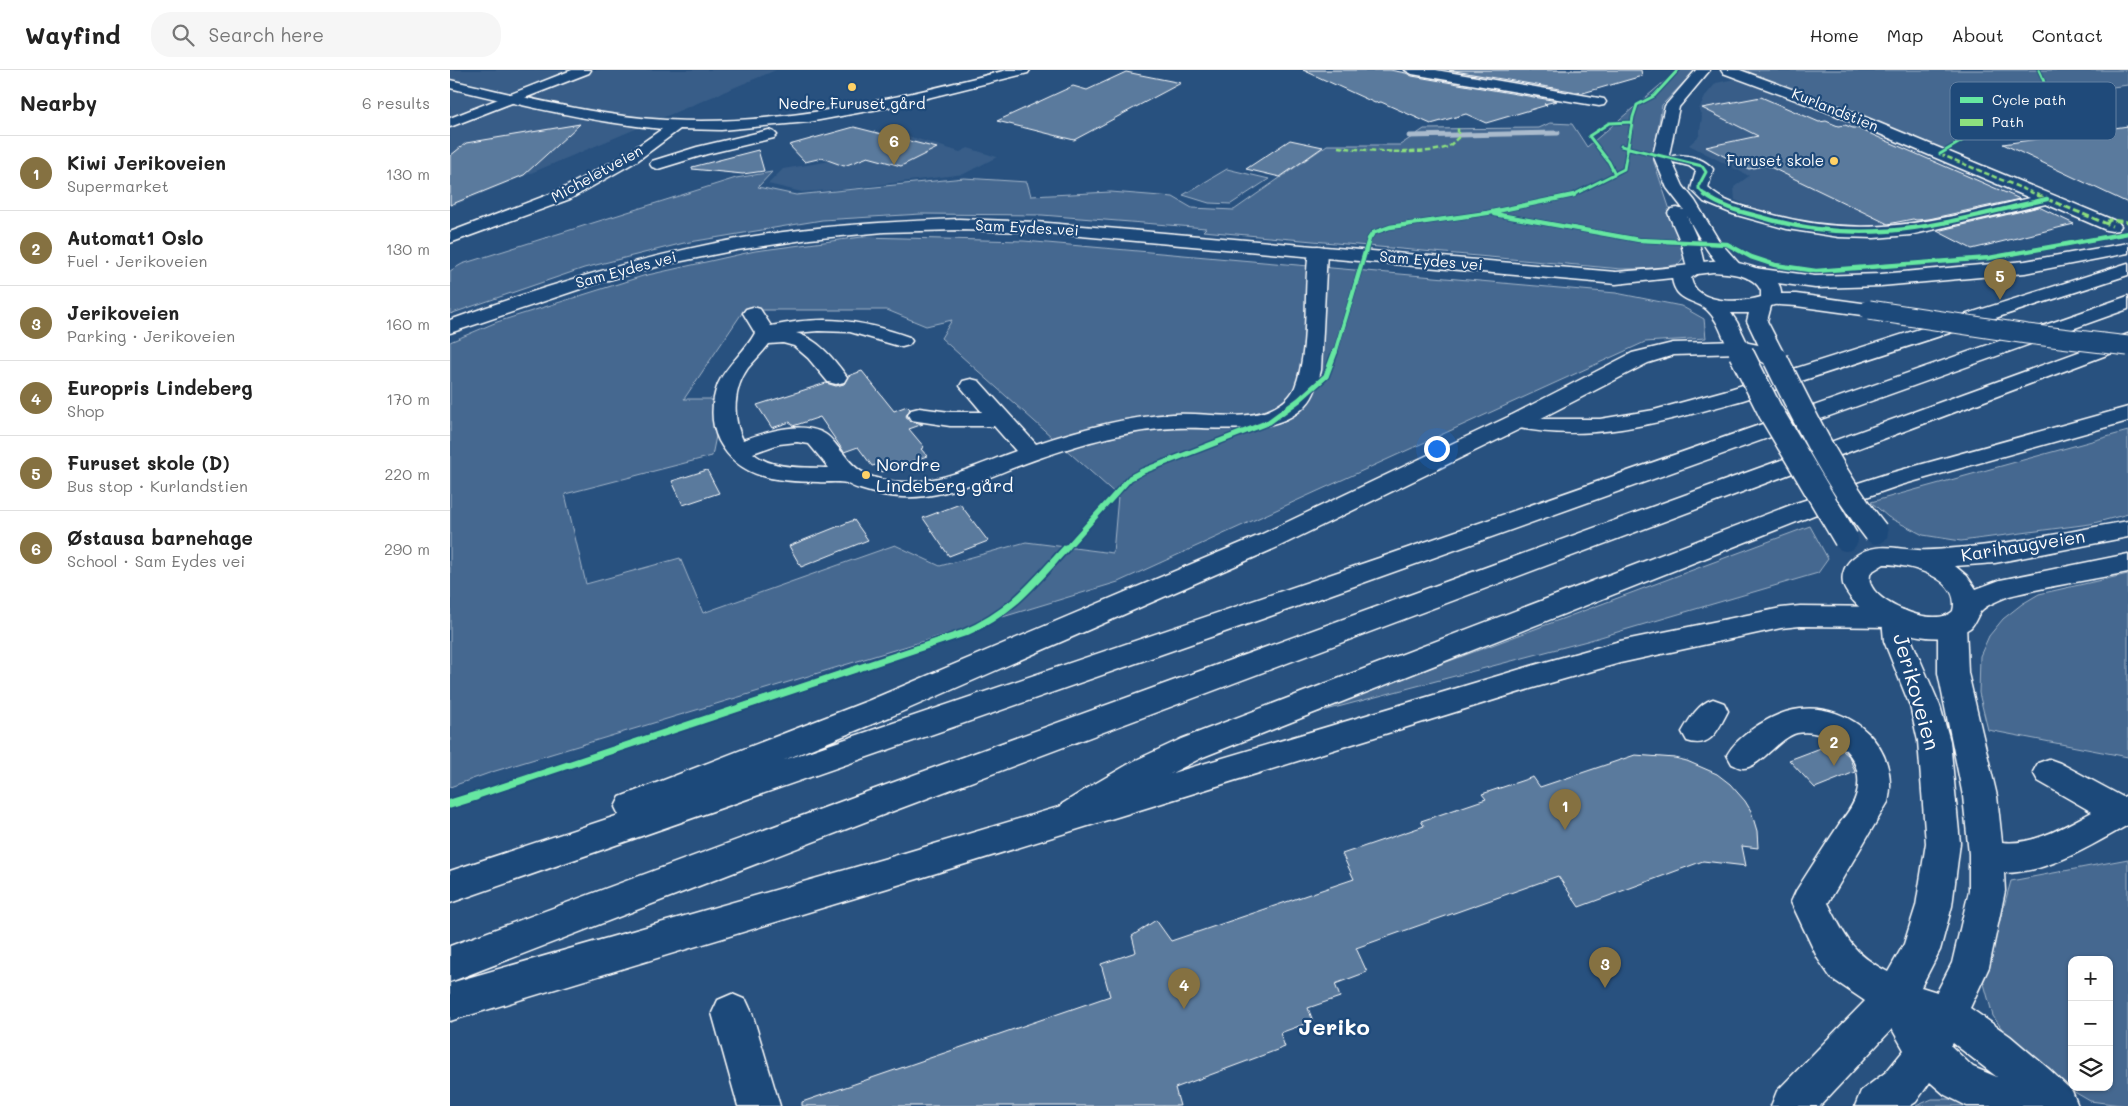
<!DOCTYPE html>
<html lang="en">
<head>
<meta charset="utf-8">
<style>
  body { margin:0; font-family:Mali,sans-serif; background:#f6f6f6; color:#222 }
  .controls { position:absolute; right:15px; bottom:15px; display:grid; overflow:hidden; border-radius:10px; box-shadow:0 1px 4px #0004 }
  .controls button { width:45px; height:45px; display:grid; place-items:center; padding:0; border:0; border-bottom:1px solid #e0e0e0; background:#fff; color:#222; font:25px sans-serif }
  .you { position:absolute; left:986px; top:378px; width:18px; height:18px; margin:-12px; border:4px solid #fff; border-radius:50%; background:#1a73e8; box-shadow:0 0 0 8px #1a73e833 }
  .badge { display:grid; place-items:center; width:32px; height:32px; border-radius:50%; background:#857141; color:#fff; font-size:16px; font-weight:700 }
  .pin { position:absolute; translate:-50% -41px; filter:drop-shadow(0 1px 2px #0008) }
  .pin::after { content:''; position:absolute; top:26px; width:18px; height:15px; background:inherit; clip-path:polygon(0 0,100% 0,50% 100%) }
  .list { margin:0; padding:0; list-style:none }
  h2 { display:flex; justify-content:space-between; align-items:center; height:65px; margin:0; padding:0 20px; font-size:21px }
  h2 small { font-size:16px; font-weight:400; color:#767676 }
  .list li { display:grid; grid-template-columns:32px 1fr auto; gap:15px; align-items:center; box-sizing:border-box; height:75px; padding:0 20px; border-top:1px solid #e0e0e0 }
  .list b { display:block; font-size:19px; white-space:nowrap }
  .list p { margin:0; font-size:16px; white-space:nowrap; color:#767676 }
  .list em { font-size:16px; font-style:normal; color:#767676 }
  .icon { flex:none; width:28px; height:28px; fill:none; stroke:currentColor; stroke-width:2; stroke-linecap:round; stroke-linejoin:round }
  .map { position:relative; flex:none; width:1678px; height:1036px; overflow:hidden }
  header { display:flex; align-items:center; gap:30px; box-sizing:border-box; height:70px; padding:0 25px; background:#fff; border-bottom:1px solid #e0e0e0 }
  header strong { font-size:24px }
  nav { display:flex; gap:28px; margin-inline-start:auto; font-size:18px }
  .search { width:350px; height:45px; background:#f6f6f6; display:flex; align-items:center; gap:12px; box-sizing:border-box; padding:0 18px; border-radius:20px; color:#767676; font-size:19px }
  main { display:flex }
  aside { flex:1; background:#fff }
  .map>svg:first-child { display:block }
</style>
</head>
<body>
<header>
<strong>Wayfind</strong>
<div class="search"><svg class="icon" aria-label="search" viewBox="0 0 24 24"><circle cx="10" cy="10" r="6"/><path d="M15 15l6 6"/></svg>Search here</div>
<nav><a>Home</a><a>Map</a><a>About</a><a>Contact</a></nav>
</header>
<main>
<aside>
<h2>Nearby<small>6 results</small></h2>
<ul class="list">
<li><span class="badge">1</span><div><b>Kiwi Jerikoveien</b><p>Supermarket</p></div><em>130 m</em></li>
<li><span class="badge">2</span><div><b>Automat1 Oslo</b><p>Fuel · Jerikoveien</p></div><em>130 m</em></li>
<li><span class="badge">3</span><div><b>Jerikoveien</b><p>Parking · Jerikoveien</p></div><em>160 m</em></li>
<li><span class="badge">4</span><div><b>Europris Lindeberg</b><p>Shop</p></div><em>170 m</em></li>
<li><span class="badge">5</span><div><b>Furuset skole (D)</b><p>Bus stop · Kurlandstien</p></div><em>220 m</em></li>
<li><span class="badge">6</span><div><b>Østausa barnehage</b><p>School · Sam Eydes vei</p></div><em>290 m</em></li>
</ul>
</aside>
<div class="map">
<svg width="1678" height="1036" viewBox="0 0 1678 1036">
  <rect width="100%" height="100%" fill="#28517f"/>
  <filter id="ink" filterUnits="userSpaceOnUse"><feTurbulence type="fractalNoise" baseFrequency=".02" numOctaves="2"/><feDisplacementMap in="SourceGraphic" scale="10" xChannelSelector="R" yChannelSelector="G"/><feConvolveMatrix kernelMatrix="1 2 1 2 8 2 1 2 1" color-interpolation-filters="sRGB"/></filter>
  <g filter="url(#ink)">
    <path fill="#375d88" d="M0,0H326L0,137Z
      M1284,9L1325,23L1374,44L1379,40L1575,124L1530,138L1436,158L1367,156L1306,139L1285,130L1284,117L1299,106L1239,75L1249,66L1252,47L1249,39L1256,25L1266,13Z
      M458,66L510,82L518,78L547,87L514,104L396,119L352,122L318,114L333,99L381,91L384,88Z"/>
    <path fill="#446890" stroke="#a2b4c8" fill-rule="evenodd" d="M1228,0H1246L1212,35L1203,89L1235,185L1229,194L1205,199H1171L753,161L756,158L592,145L471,144L372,150L234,173L134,198L0,244V201L12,194L286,108L322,102L308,117L346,125L514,108L577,112L581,126L661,122L723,127L742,138L784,140L877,75H950L974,59L1089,58L1100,53L1122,54L1137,77Z
      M1278,0H1678V15L1624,22L1595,21L1490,84Z
      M777,99L819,109L781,134L759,133L733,125Z
      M412,167L574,171L1166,223L1231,236L1254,249L1256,268L1195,272L668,512L42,702L0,717V272L47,252L193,206L305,181ZM294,240H437L476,256L502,250L491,268L668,426L663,483L576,472L490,496L445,475L253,543L230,488L136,514L115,424L262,386L267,361L261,329H234Z
      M1678,361V444L1640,454L1511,471L1473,465L1438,447L1421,432Z
      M1360,456L1378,489L1368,503L1137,571L850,647Z
      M1678,504V687L1538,660L1529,623L1530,586L1539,566L1553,549L1572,534L1589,524Z
      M1678,789V1036L1640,1031L1590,1002L1565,978L1543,946L1533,910L1561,811ZM1622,890H1659V1017H1622Z
      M1482,1029H1499L1524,1036H1466Z"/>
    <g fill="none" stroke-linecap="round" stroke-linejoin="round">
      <path stroke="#aabbcd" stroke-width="5" d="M959,66L1108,63"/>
    </g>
    <path fill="#5a7a9d" stroke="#fff" d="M853,0H940L956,3L962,6L1107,31L1094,34L1097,35L1036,53L1016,44L981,54L931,32L925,33Z
      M999,0H1191L1192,6L1133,23Z
      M676,2L731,13L624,70L547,51L623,16L637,20Z
      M1311,27L1369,52L1376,51L1388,56L1395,55L1403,58H1407L1570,129L1479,149L1466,150L1463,149L1438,154L1316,95L1299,99L1256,77L1308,66L1252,38Z
      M130,54L74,105L0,135V86L16,73Z
      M1678,56V133L1553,74Z
      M404,57L487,78L451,96L418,87L394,96L372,88L355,92L339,75Z
      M840,70L873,77L830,107L796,99Z
      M308,80L314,101L293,104L242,99V97Z
      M1589,137L1624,154L1522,179L1487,161Z
      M412,301L444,341L457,336L460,339L456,346L459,351L473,354L459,359L474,377L471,379L477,386L432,402L426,395L422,396L408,377L394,382L370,347L343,356L340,352L322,358L307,335L376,313L386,316L394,314L398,306Z
      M257,400L269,423L233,435L222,411Z
      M510,434L538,471L499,486L473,448Z
      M404,450L418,470L351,497L339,476Z
      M1384,673L1399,686L1405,702L1365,718L1339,690Z
      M1185,685L1225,688L1237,691L1267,704L1280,714L1295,731L1301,741L1307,761L1308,778L1292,776L1296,796L1253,791L1129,837L1108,806L906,878L917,902L885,914L890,927L858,938L863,951L830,963L835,977L725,1018L730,1036H352V1032L660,926L651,894L686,882L682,866L706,850L721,871L904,809L892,784L974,756L971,751L1036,729L1032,724L1083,707L1090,717Z"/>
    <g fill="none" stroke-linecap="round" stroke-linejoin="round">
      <g stroke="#fff" stroke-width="3">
        <path id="minor" d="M557,0H580L578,3L445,36L359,52L271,60L230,59L187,91L120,129L0,173V162L108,121L175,85L212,59C141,52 70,35 0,18V10C70,26 145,46 216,50C332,57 446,28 557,0Z
          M955,0H986L1149,28L1154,29L1156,32L1154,35L1149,36L962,4Z
          M1246,0H1260L1229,37L1219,85L1233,116L1245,131L1269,171L1293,198L1291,202C1287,203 1283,204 1279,202C1264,196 1245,160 1237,146L1249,173L1255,198L1253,202L1246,204L1239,202L1237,198L1231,173L1218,143L1221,139L1227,138L1234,140L1217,118L1203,85L1215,36Z
          M1271,0H1290L1393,38L1668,152L1671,156L1668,160L1662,161L1656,160L1596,134L1460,165L1424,168L1389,167L1337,159L1283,144L1254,132L1241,119L1246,101L1239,96L1223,92L1221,89L1223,86C1235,83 1256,89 1263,99L1258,118C1272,132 1294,137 1313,142C1413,172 1483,151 1580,128L1383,44L1273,3Z
          M319,60L324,62L327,65L324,68L257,84L208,99L202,97L200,94L202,91L247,77Z
          M868,176L874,177L877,181L871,300C868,312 865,326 856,335C826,368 765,356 725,358C674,360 623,376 576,393C543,405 511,421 476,426C454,429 431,426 410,419C405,418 400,415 396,413C387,411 376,413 368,412C329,411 290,410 269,371C260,353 261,332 268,314C277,294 295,282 305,263L293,243L296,239L303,237L310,239L321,256C372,245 410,249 459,267L462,271L459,275L452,277L400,262L368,261L346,263C368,269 384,289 397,307L394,312L386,314L378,312L358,288L344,276L333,273L319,274C313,282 305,290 298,298C283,319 282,348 293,370C317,362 350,350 375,364C382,368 387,377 393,383C402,395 411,404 426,408C475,422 521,397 566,381L544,356H500L461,350L458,345L461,340L469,338L500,342H532L510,316L513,311L521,309L529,311L586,374C630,359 676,347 723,344C753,342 788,351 817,341C829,336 840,329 845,317C860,279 853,222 859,181L862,177ZM347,372L359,374L379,398C355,397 322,400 303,383L329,374Z
          M1678,193V205L1293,330C1217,351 1139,375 1060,356L1057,351L1060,346L1068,344L1095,349H1150L1204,340L1277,320Z
          M1678,337V351L1451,415L1364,445L753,687L693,718L636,754L624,758L612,754L607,744L612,734L641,716L684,691L731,669L1346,433L1433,405Z
          M1446,538L1456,541L1460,548L1462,571L1490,636L1500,671L1510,773L1502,836L1490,880L1471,917L1487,922L1502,893L1519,821V784L1513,726L1488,603V554L1492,547L1502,544L1512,547L1516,554L1518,603L1547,726L1552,772C1583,776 1615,756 1642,742L1588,711L1583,702L1588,693L1599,689L1610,693L1673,727L1678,725V755C1640,776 1598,803 1554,803L1555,821L1539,897L1520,938L1560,966L1600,1000L1622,1021L1628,1036H1517L1495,1025L1480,1012L1466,1032L1460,1036H1405L1411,1021L1436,1002L1454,980L1442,959L1370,1036H1321L1327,1021L1415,931L1381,908L1368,889L1341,832L1346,821C1360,799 1374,777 1388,756C1394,747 1403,737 1406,726C1412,707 1406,687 1390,675C1379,666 1362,660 1347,663C1328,668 1310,698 1293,698C1289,698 1285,695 1282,694L1277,685C1283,674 1291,668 1301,660C1315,650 1332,641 1350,639C1402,633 1451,679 1438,732L1378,833C1396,868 1402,883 1438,902L1454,874L1466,836L1476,773L1468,671L1460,636L1434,571L1432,548L1436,541ZM1503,973L1547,1007L1523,997L1501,976Z
          M1263,629L1274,633L1278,641C1268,660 1261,679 1237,671L1232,662C1240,648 1248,634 1263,629Z
          M282,924L296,930L302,943L330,1036H288L262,943L268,930Z"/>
      </g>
      <g stroke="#fff" stroke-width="3">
        <path id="major" d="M122,0H141L139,3L0,57V48Z
          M509,149L586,152L1166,202C1188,200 1210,199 1232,196C1242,195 1252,191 1262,191C1281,189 1330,199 1331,222C1331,231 1328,234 1321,236L1317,251L1337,290L1334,295L1326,296L1318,295L1297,251L1299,243H1281L1287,252L1302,283L1298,287L1291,289L1284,287C1273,273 1271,253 1257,240C1246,229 1225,233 1222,208L1166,214L586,162L509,160L434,162L360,169L287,180L217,194L151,212L0,263V250C94,216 189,187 287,169C360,156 434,152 509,149ZM1263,202C1279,203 1304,204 1311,221V227C1292,233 1245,235 1241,208L1247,204Z
          M1678,451V467L1545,493L1505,496L1517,506L1526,519L1550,510L1678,484V502C1639,510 1598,516 1559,526C1552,529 1538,534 1532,540C1527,544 1526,553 1520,558C1484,583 1416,555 1396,521C1389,510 1393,496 1403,488C1423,471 1445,479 1468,480C1480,481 1494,479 1506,478C1564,474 1621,461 1678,451ZM1434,494C1457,494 1512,507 1503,541C1486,558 1432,536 1422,517C1419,512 1419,507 1421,502Z"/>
      </g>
      <g stroke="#fff" stroke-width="3">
        <path id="highway" d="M1678,173V183L1575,203L1431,216L1365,218L1304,210L1297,208L1295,204L1297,200L1304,198L1365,206L1431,204L1575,191Z
          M1320,224H1346L1419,234L1426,236L1429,240L1426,244L1419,246L1346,236L1313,234L1310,230L1313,226Z
          M1678,226V239L815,548L0,833V801L169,745L165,737L170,727L420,630L810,465L1060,346L1182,283L1223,273L1289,271L1313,276L1334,285L1337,290L1334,295L1326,296L1318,295L1300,285L1289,283L1224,285L1198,293L1076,356L828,477L442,646L334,690L929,488Z
          M1678,264V277L438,743L0,912V876L414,723Z
          M1350,536L1442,537L1452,540L1456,547L1452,554L1442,557L1350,556L1331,558L1170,593L1083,618L451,814L0,951V913L451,784L1081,596L1170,571L1331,538Z"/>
      </g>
      <use href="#minor" fill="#1f4a7a" fill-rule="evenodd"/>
      <use href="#major" fill="#1f4a7a" fill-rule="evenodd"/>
      <use href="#highway" fill="#1f4a7a" fill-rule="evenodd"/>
      <g stroke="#fff" stroke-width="27" stroke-linecap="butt">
        <path id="major-bridge" d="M1291,283L1320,341L1396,469
          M1326,290C1356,350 1384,409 1426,462"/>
      </g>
      <g stroke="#fff" stroke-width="21" stroke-linecap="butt">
        <path id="highway-bridge" d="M1419,240L1577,264L1678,276"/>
      </g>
      <use href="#major-bridge" stroke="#1f4a7a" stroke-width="24"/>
      <use href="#highway-bridge" stroke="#1f4a7a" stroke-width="19"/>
      <path stroke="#8de07e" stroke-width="2.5" stroke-dasharray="5.5 2.5" stroke-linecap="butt" d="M888,77C912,80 980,87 999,76C1002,74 1005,70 1008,68V58
        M1490,84L1590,126"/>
      <path stroke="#8de07e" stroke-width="3" stroke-dasharray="7 3" stroke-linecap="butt" d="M1587,125L1662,156
        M1657,154L1659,150L1678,152"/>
      <g stroke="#1f4a7a" stroke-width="5">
        <path id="cycleway-far4" d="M1171,76L1252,96L1256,102L1249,115V119L1256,126
          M1490,84L1591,24C1597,16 1593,8 1589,0
          M1165,104L1159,92L1139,66L1159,53L1182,52
          M1121,126L1174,99L1183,47L1187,35L1204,26L1228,0"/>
      </g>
      <g stroke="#1f4a7a" stroke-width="6">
        <path id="cycleway-far3" d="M1255,125C1271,137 1292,142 1311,147C1418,179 1493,153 1597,129
          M1044,144L1189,170L1277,174L1301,187L1325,195L1366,201L1539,188L1678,163
          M885,283L919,169L923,163L940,157L1037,143L1124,125"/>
      </g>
      <g stroke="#1f4a7a" stroke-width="8">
        <path id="cycleway-far2" d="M615,480L680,408L693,401L819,352L849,330L876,306L885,282"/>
      </g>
      <g stroke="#1f4a7a" stroke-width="10">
        <path id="cycleway-far1" d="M22,727L514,563C561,543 582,515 616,478"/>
      </g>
      <g stroke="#1f4a7a" stroke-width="12">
        <path id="cycleway" d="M0,734L26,726"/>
      </g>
      <use href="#cycleway-far4" stroke="#66e7a1" stroke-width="3"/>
      <use href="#cycleway-far3" stroke="#66e7a1" stroke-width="4.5"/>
      <use href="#cycleway-far2" stroke="#66e7a1" stroke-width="5.5"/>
      <use href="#cycleway-far1" stroke="#66e7a1" stroke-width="7"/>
      <use href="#cycleway" stroke="#66e7a1" stroke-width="9"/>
    </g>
  </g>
  <g fill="#ffd166" stroke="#1f4a7a" stroke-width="2">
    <circle cx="402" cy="17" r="5"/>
    <circle cx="1384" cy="91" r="5"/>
    <circle cx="416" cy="405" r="5"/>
  </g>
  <g text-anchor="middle" stroke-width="4.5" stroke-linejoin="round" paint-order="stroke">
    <g font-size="15" fill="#fff" stroke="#1f4a7a">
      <text x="402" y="39">Nedre Furuset gård</text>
      <text x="1374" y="96" text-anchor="end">Furuset skole</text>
    </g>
    <g font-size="15" fill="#fff" stroke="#1f4a7a">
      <text transform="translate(1385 40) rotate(22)" y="5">Kurlandstien</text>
      <text transform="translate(147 104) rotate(-29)" y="5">Micheletveien</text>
      <text transform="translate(577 158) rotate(3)" y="5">Sam Eydes vei</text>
      <text transform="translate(981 191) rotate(5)" y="5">Sam Eydes vei</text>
      <text transform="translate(176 200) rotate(-15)" y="5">Sam Eydes vei</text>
    </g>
    <g font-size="18" fill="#fff" stroke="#1f4a7a" text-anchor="start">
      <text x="426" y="401">Nordre<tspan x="426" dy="21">Lindeberg gård</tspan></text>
    </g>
    <g font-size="18" fill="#fff" stroke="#1f4a7a">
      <text transform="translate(1573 476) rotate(-9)" y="6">Karihaugveien</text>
    </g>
    <g font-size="21" fill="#fff" stroke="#1f4a7a">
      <text transform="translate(1466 622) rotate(74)" y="7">Jerikoveien</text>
    </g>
    <g font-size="22" font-weight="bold" fill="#fff" stroke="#1f4a7a">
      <text x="884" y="965">Jeriko</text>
    </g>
  </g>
  <rect x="1500" y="12" width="166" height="58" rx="8" fill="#1f4a7a" stroke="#6280a2" stroke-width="1"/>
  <rect x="1510" y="27" width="23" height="6" fill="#66e7a1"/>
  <rect x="1510" y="49" width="23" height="7" fill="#8de07e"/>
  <g font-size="14" fill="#fff">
    <text x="1542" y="35">Cycle path</text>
    <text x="1542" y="57">Path</text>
  </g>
</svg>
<div class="controls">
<button>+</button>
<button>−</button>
<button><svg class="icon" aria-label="layers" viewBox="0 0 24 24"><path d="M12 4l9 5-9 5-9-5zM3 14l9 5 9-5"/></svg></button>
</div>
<div class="you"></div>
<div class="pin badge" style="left:1115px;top:760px">1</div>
<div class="pin badge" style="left:1384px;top:696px">2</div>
<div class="pin badge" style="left:1155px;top:918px">3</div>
<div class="pin badge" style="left:734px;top:939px">4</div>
<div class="pin badge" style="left:1550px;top:230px">5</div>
<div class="pin badge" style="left:444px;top:95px">6</div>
</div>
</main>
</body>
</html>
